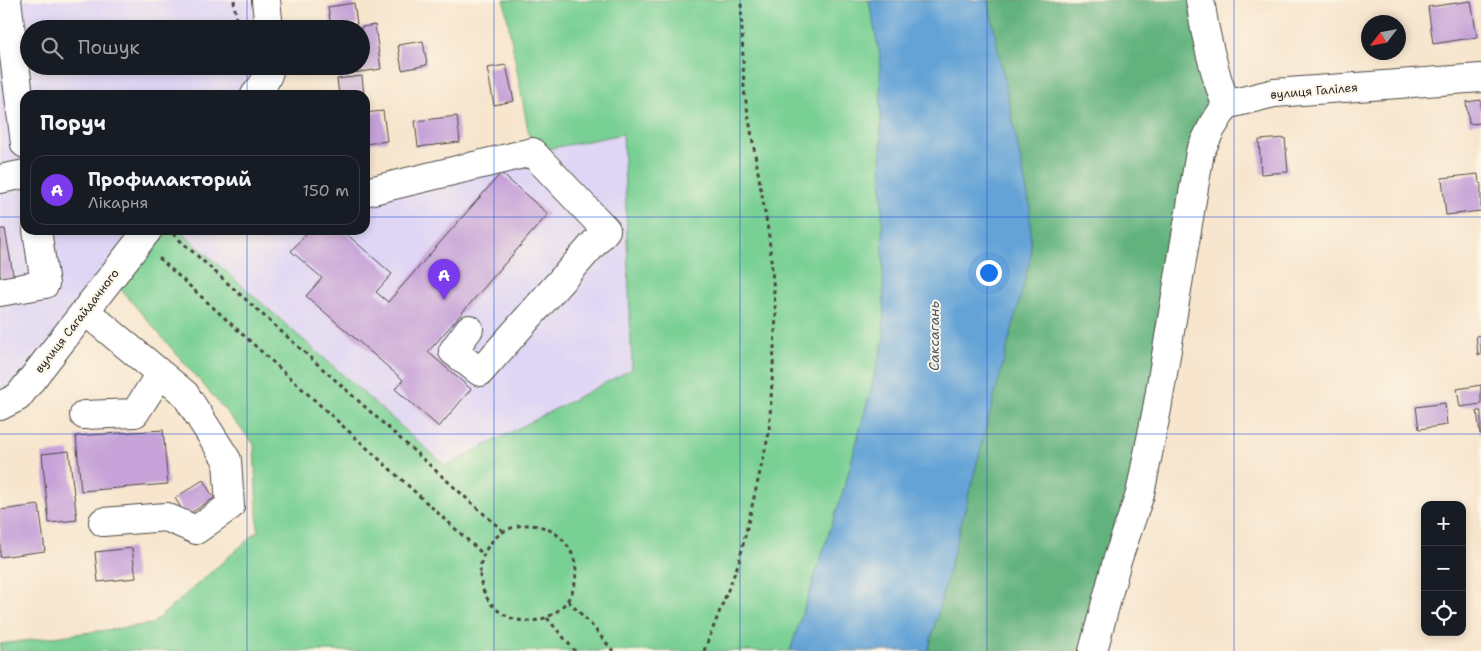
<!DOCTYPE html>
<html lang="uk">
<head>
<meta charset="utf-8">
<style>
  body { margin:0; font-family:"Shantell Sans",sans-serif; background:#20242c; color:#f1f3f6 }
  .controls { position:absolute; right:15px; bottom:15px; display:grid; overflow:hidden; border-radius:10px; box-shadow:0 2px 8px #0003 }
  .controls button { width:45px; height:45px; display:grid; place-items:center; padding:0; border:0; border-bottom:1px solid #363941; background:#171b24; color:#f1f3f6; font:25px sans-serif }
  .compass { position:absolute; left:1361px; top:15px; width:45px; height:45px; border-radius:50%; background:#171b24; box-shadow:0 2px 8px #0003; rotate:238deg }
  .you { position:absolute; left:988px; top:272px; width:18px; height:18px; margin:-12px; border:4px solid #fff; border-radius:50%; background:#1a73e8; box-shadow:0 0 0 8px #1a73e833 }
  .badge { display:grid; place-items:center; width:32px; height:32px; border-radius:50%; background:#7c3aed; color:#fff; font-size:16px; font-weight:700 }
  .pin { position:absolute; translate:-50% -41px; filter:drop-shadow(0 1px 2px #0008) }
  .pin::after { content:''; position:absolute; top:26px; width:18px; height:15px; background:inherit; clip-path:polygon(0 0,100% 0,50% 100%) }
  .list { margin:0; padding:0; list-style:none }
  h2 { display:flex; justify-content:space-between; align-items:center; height:65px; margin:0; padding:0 20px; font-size:21px }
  h2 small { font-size:16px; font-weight:400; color:#9ea1a6 }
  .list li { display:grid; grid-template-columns:32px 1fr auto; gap:15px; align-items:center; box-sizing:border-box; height:70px; margin:0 10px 10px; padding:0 10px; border:1px solid #363941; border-radius:15px }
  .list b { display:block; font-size:19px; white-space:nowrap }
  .list p { margin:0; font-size:16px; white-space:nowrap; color:#9ea1a6 }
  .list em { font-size:16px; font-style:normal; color:#9ea1a6 }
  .icon { flex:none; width:28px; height:28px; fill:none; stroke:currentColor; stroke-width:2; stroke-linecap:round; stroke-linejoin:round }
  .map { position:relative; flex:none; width:1481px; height:651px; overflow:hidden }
  .search { position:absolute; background:#171b24; box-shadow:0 2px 8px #0003; left:20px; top:20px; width:350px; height:55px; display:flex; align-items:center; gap:12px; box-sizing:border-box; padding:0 18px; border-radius:28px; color:#9ea1a6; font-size:19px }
  .panel { position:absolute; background:#171b24; box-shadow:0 2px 8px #0003; left:20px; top:90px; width:350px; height:145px; border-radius:15px }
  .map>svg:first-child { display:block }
</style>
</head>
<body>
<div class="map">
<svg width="1481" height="651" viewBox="0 0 1481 651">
  <rect width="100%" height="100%" fill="#fcf5e5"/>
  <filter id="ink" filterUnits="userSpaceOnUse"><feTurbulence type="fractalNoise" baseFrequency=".02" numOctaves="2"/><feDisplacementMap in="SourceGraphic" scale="10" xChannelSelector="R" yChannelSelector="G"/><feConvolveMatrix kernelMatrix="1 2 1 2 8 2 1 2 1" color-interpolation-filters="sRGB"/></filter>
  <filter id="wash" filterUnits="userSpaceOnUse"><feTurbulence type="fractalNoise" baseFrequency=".0096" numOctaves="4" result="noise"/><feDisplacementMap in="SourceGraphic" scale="20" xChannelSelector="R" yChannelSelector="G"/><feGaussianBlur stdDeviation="1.12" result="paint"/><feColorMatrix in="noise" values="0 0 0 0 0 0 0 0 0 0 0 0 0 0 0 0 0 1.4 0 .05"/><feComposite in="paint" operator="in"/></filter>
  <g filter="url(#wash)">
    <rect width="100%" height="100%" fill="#f7e5ce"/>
    <path fill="#dfd5f5" d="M0,0H266L269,29H29V66H270L255,95H25V230H148L0,406Z
      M623,134L632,369L446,466L179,230H365V192L532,152Z"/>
    <path fill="#79d094" stroke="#527e60" d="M504,0H869L880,56L884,340L846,482L790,651H0V644L152,624L258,531L254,444L111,278L147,230H179L446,466L632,369L623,134L532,152Z"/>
    <path fill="#62b27e" stroke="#466e54" d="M988,0H1193L1218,83L1211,129L1093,651H928L984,436L1030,206Z"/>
    <path fill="#64a3d6" stroke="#486780" d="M869,0H988L1030,206L1031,256L928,651H790L846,482L884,340L880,56Z"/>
    <g id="blocks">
      <path fill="#c6a2d8" d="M1471,1L1477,37L1433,44L1428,7Z
        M354,3L357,24L331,27L328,7Z
        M375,25L381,69L347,74L346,66H361V27Z
        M423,41L427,65L402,70L398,45Z
        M506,65L514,101L494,105L487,68Z
        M362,76L364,95H339L337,79Z
        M1481,100V123L1469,124L1466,102Z
        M383,111L387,141L365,144V113Z
        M457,116L460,142L418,147L415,121Z
        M1285,138L1288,172L1261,174L1259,140Z
        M501,173L548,214L428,352L471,389L439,427L395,389L403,380L306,296L322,278L291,251L309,230H342L392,274L376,292L388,302Z
        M1478,174L1479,183H1481V211L1446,215L1442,178Z
        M0,229H5L14,280L0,282Z
        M1481,335V355H1478L1476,336Z
        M1481,385V404L1460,407L1457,389Z
        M1445,403L1447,425L1419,429L1416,407Z
        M1477,411H1481V434H1480Z
        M163,430L168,484L81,491L76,436Z
        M69,451L77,520L49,523L42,454Z
        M203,480L214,498L186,516L175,498Z
        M39,505L45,551L0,557V510Z
        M132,548L136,578L98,582L95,552Z"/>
    </g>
  </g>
  <g filter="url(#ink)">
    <use href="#blocks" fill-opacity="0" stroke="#4a4743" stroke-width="1"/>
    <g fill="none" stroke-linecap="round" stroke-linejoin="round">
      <g stroke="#4a4743" stroke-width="30">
        <path id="minor" d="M7,0L25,144
          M266,0L269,29
          M1200,0C1205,35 1214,72 1226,105
          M255,95C262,87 269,77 270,66
          M1226,105L1274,93L1481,78
          M0,179L25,174
          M365,192L532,152L606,230L480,372L453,351L469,329
          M0,292L45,284L37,230
          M85,311L185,394L227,460L230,506L196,530L166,517L103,522
          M0,406L18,397L148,230
          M84,415L135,413L160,374
          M1093,651L1117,561L1140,494L1157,409L1200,152L1211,129L1226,105"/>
      </g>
      <path stroke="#4a4743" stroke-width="3" stroke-dasharray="4 4" stroke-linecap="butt" d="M234,0L237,29
        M173,234L504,532
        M159,258L484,555
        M480 573a48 48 0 1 1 96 0a48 48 0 1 1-96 0Z
        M568,601L588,621L613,651
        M547,618L575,651
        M704,651L739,562L769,433L776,315L769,236L744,90L741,0"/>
      <use href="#minor" stroke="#fff" stroke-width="28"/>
    </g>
  </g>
  <path fill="none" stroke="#1d4ed8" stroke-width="1" stroke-opacity="0.55" d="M247,0V29M494,0V651M740,0V651M987,0V651M1234,0V651M247,66V95M0,217H25M365,217H1481M247,230V651M0,434H1481"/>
  <g text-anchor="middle" stroke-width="4" stroke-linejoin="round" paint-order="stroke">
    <g font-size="12" fill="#2b2b2b" stroke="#fcf5e5">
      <text transform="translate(1314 91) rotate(-5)" y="4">вулиця Галілея</text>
      <text transform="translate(77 321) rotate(-52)" y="4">вулиця Сагайдачного</text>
    </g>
    <g font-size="14" font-style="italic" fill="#425b6f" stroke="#fcf5e5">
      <text transform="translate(934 336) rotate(-90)" y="5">Саксагань</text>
    </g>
  </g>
</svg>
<div class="controls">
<button>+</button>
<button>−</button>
<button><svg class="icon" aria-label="locate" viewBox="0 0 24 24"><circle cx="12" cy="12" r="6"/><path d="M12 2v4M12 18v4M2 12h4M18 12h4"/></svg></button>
</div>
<svg class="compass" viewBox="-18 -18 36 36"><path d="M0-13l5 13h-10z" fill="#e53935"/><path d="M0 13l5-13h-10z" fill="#9ea1a6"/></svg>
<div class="you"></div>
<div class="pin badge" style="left:444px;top:300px">A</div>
<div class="search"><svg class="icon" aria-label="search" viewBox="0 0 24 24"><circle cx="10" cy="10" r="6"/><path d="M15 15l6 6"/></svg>Пошук</div>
<section class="panel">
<h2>Поруч<small></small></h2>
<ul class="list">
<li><span class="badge">A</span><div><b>Профилакторий</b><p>Лікарня</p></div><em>150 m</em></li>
</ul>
</section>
</div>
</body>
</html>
